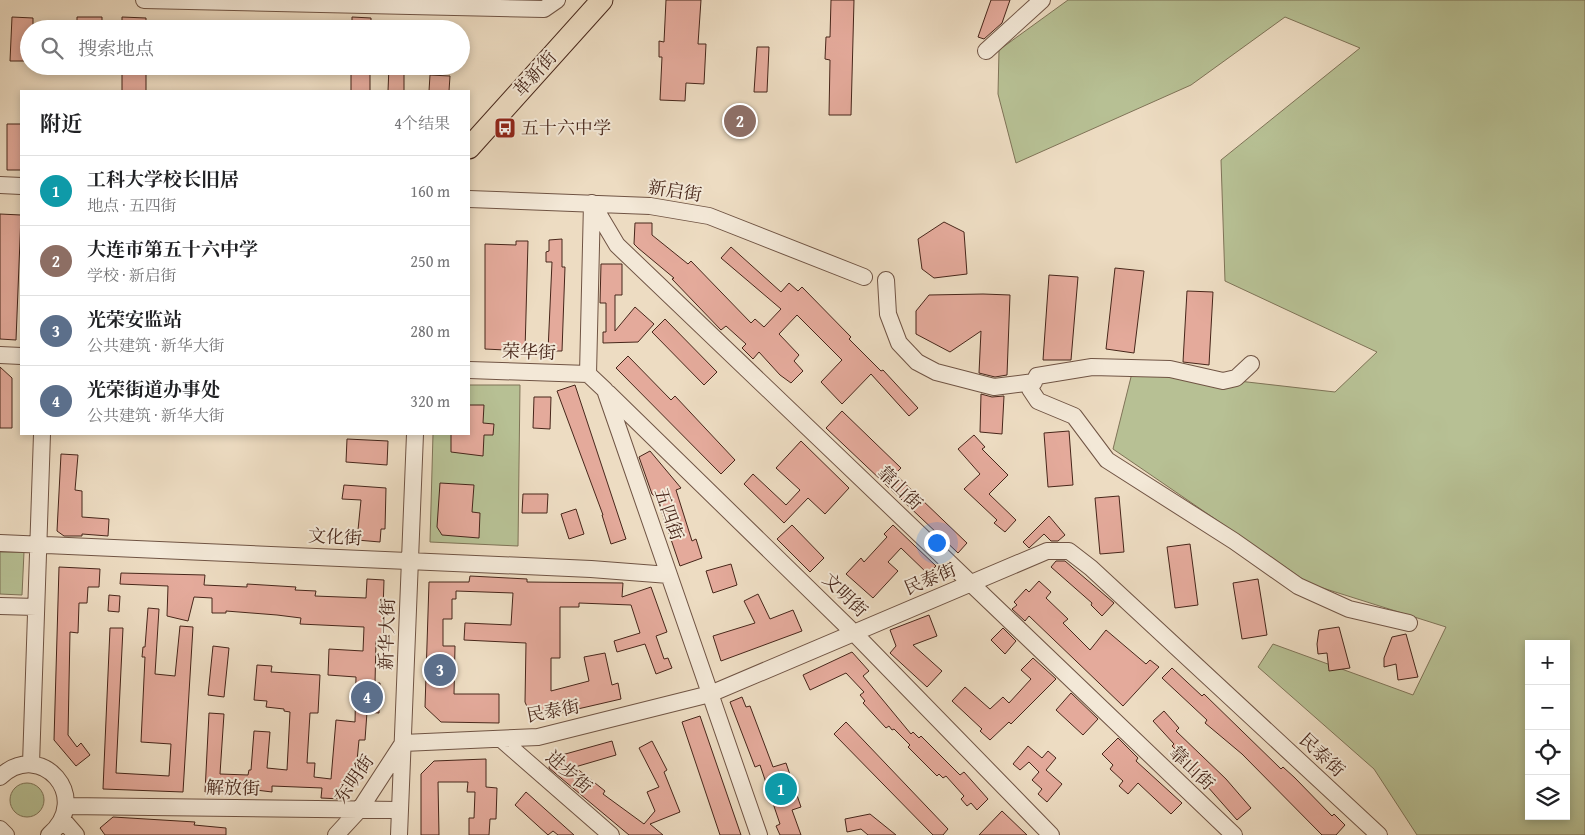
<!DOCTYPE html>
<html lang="zh">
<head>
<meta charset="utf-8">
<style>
  body { margin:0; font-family:"Gentium Book Plus","Noto Serif SC",serif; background:#f6f6f6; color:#202124 }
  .controls { position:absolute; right:15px; bottom:15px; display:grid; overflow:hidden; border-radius:0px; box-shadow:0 2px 8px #0003 }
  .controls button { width:45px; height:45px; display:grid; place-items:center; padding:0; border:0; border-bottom:1px solid #e0e0e0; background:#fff; color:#202124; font:25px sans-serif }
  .you { position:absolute; left:936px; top:542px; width:18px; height:18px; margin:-12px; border:4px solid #fff; border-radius:50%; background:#1a73e8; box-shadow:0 0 0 8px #1a73e833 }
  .badge { display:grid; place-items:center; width:32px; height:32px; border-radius:50%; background:#7c3aed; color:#fff; font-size:16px; font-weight:700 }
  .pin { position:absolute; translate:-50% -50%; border:2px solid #fff; box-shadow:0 1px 5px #0006 }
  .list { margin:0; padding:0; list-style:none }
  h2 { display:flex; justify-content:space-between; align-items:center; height:65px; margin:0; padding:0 20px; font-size:21px }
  h2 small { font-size:16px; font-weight:400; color:#757577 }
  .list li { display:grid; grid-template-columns:32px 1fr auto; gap:15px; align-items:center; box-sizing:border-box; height:70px; padding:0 20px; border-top:1px solid #e0e0e0 }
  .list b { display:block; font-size:19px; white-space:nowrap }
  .list p { margin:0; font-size:16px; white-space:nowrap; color:#757577 }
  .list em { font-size:16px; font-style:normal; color:#757577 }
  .icon { flex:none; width:28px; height:28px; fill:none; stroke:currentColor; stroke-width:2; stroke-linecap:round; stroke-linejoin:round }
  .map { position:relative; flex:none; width:1585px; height:835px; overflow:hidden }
  .search { position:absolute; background:#fff; box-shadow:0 2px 8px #0003; left:20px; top:20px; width:450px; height:55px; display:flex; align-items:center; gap:12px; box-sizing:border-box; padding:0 18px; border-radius:28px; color:#757577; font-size:19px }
  .panel { position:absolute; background:#fff; box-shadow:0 2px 8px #0003; left:20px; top:90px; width:450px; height:345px; border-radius:0px }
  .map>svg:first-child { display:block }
</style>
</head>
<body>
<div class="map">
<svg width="1585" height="835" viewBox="0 0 1585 835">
  <rect width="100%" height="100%" fill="#eddcc2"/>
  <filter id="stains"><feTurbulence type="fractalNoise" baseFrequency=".004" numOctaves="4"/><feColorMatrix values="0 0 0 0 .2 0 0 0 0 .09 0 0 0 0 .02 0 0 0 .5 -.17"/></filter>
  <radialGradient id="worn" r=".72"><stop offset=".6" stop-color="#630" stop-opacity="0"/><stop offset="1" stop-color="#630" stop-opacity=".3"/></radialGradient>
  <path fill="#b7c094" stroke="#7f7357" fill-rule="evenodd" d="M1068,0H1585V835H1417L1374,769L1258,667L1273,644L1413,695L1446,627L1310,584L1113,449L1133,369L1335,392L1377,352L1225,281L1221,160L1360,48L1285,17L1191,85L1016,163L998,94L999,50ZM1529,644H1566V816H1529Z
    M469,385H520L518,546L430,542L433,434H469Z
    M0,552H24L22,595L0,594Z
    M10 800a17 17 0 1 1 34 0a17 17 0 1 1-34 0Z"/>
  <path fill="#e4aa9b" stroke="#47261a" d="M666,0H701L698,44H706L704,84L686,83L685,101L660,100L662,57H659V41L664,42Z
    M831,0H854L851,115H829L830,60L825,59L826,37H830Z
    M991,0H1010L1002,23L984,39L978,37Z
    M12,17L33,18V29H29V61H10Z
    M77,17H102V28L77,29Z
    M122,17L146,18V29H122Z
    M352,17L371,18V29H352Z
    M757,47H769L767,92H754Z
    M122,66H146V91H122Z
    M351,66H370V91H351Z
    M389,66H404V91H388Z
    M430,75L450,76L449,91H429Z
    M7,124H21V170H7Z
    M0,214L21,215L16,340L0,339Z
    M944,222L964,232L967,274L934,278L922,269L918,239Z
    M635,223H652V235L688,264L691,261L751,323L755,319L764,327L781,309L721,258L731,247L781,292L789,283L798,291L802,287L851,337L849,339L881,371L883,370L918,408L909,416L871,374L842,404L821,382L842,360L797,315L779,334L799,355L794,361L803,371L791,383L780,375L759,352L753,359L742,348L746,344L726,326L721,330L672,279L674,278L638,248L634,244Z
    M562,239V267H565L562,351H548L552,262H546V252L549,251V240Z
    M516,241H528L525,351L485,349V244L516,245Z
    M601,264H622V295H615V331L635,307L654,324L638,342L603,343V332H606V303H600Z
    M1115,268L1144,271L1134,353L1106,349Z
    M1049,275L1078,277L1071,360H1043Z
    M1187,291L1213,292L1209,365L1183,362Z
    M983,294L1010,295L1007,375L995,377L979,373L981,331L950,352L916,334V311L929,295Z
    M665,319L717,372L704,385L652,332Z
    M628,356L671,400L675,396L735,460L721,474L616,368Z
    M0,367L12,378V428H0Z
    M575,385L626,539L611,544L602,515H603L557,391Z
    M981,394L992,397L1004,396L1002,434L980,432Z
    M534,397H551L550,429L533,428Z
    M469,405H484L483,423L494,424L493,435H484L483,456L451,452V434H469Z
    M842,411L901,468L895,474L967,543L958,553L826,428Z
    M1069,431L1073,485L1048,487L1044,433Z
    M974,435L985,447L982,449L1008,475L989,494L1016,520L1005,532L994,523L997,520L964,489L980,474L958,449Z
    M347,439L388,441L387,465L346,462Z
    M801,441L849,488L825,514L808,498L784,523L744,484L753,474L786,505L800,490L776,468Z
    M650,451L681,488L676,490L692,541L696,539L702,558L680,566L657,498L652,494L639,457Z
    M61,454L78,455L75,490L82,491V517L109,519L108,536L82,534V536H64L57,531Z
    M440,483L474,485L472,512L480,513L479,538L442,535L437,527Z
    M344,485L386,488L385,529H381L380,542L357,540L361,500L342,499Z
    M523,494H548L547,513H522Z
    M1119,496L1124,552L1100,554L1095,498Z
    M576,509L584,534L569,539L561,514Z
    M1049,516L1065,535L1058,541H1051L1044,534L1029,548L1023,542Z
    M792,525L824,558L810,572L777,539Z
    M893,525L936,566L928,574L901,548L888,562L898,571L873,598L846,574L861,558L864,562L887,537L884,534Z
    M1190,544L1198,605L1175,608L1167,547Z
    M1056,561H1065L1114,603L1102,616L1091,605L1092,603L1051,567Z
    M731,564L737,585L713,593L706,571Z
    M59,567L100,569L99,587H88L87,603H79L78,633L70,632L68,735L77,747L81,743L90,755L76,766L54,740Z
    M121,573L205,575L204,585L247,587V584L296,587L295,590L316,591L315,596L366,598L367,579L384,580L382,641H376L375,683H380L379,713L367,712L365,740H359L356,771H349L348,785H342L341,799L321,798L322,788L272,786V792L232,787V793L205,792L209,713L224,714L220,774L248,775L249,770H251L254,731L270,732L267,768L287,770L290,712L284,711V709L266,707L267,701L254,700L257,665L272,666L271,672L320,675L318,713H310L307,763H315L314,777L331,779L336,720L355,722L356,677L328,675L329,649L363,651L364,627L300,624L301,618L277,615L226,611V613H212V598L194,597L188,621L167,616L168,586L120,584Z
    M470,576L527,579V582L623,583L622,597L651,587L667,632L656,636L664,659L668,658L672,668L656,674L645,644L617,652L614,641L640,633L631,605L579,603V607H560V658H551V691L589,681L584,657L605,653L612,685L618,683L621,699L543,717L534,715L528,709L525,702L526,643L464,640L465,623L511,625L513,593L456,591V599H452V619H443V646H455L454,694H499V723L441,722L425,707L429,582H469Z
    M1258,579L1267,635L1242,639L1233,583Z
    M1039,581L1051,592L1046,598L1068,619L1063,623L1090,650L1106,630L1146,664L1150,660L1159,667L1123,706L1029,616L1025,621L1012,609L1017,605L1014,602L1026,589L1029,592Z
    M758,594L770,619L793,610L802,631L721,661L713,636L755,623L744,601Z
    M109,595L120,596L119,612L108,611Z
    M148,608L159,609L155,674L175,676L180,626L193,627L183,792L103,789L110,628H123L116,773L169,776L171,744L141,742L145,657H142L143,647H145Z
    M929,615L937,636L913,645L942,671L927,687L890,653L896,646L890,630Z
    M1339,627L1350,668L1329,671L1327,653L1318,654L1317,644L1319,630Z
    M1003,628L1016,641L1005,654L991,640Z
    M1406,634L1418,677L1398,680L1396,664L1384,667V658L1392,637Z
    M213,646L229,648L224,697L208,695Z
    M852,652L869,671L863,676L911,734L913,732L919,738L921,736L960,775L964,772L988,799L977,810L971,803L967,806L961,799L964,796L946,776L943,778L939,774L937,776L908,747L910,745L894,729L892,730L889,726L886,728L863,703L865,701L860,695L864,692L846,673L810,690L803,675Z
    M1033,658L1056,679L1011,724L1009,722L990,740L980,731L982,729L952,701L965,687L990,709L1003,697L1009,703L1031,679L1021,670Z
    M1172,668L1202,696L1204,694L1281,769L1283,767L1295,778L1332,816L1334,814L1345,825L1336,835H1322L1242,754L1205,723L1207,720L1162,678Z
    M1071,693L1098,719L1083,735L1056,710Z
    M742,697L746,707L750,706L773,767L786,763L801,807L792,810L801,835H780L776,826L780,824L760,765L755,767L730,702Z
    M1164,711L1179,728L1176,731L1226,779L1251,808L1237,820L1192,769L1194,767L1172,746L1174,744L1153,721Z
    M700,716L741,835H720L682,722Z
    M846,722L948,829L943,835H933L834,734Z
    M1118,738L1138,758L1136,761L1182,803L1171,814L1138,783L1128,794L1119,786L1123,781L1110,769L1113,765L1102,754Z
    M612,741L616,755L575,767L605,791L603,794L644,824L655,811L647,792L659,787L639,748L652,741L667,770L664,772L680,812L650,824L663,835H629L549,768L551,758Z
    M1028,746L1042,758L1048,751L1056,758L1046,770L1062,784L1047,802L1038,794L1042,789L1032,780L1039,772L1029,762L1020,770L1013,764Z
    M486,759V787L497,788L496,819H490L489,835H469V818H474L475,792H467L468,782H438L439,835H421V774L434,761Z
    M526,792L574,835H558L553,831L548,835L515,805Z
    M1002,811L1027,835H979Z
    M870,814L896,835H868L861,829L847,832L845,819Z
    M113,817L195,822L194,825L226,828V835H105L100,828Z"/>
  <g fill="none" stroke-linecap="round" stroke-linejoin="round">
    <g stroke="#705444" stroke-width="18">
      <path id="minor" d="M144,0L544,9L557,0
        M986,51L1042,0
        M0,185L21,186
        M469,199L650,206L709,216L864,277
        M592,203L617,245L1234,835
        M592,203L588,374L605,390L759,835
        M886,280L888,314L899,343L917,362L936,372L994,387L1034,382
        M0,355L21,356
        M1251,364L1236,378L1223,381L1170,369L1092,367L1037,376L1030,389L1038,401L1074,416L1107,460L1234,541L1298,586L1349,609L1409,623
        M469,370L588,374
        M608,393L854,633L1051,835
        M0,543L591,569L669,575
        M0,606L36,607
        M501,739L611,835
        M31,764L42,434
        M0,777C41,738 93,798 49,835
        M66,806L400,810
        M63,820L76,835
        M0,829L6,835
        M336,835L360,809L403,743L538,737L710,694L1047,551H1069L1091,568L1379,835
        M399,835L415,434"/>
    </g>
    <g stroke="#47261a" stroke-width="23">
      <path id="major" d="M469,148L602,0"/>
    </g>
    <use href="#minor" stroke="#f3e8d7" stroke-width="16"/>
    <use href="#major" stroke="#eddcc2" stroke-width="21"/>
  </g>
  <defs>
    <g id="bus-square" transform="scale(1.125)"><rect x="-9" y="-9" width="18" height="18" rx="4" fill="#8f2418" stroke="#f3e8d7"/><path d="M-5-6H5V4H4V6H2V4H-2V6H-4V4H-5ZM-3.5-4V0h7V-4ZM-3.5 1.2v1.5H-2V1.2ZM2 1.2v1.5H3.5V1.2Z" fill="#fff"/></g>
  </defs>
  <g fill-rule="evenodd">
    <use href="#bus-square" x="505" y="128"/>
  </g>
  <g text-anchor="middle" stroke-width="4" stroke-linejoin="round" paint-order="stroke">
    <g font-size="18" fill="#47261a" stroke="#f3e8d7">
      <text transform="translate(535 74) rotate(-48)" y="6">革新街</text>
      <text transform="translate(675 191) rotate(9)" y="6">新启街</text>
      <text transform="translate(529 352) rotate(2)" y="6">荣华街</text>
      <text transform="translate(900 488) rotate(44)" y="6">靠山街</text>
      <text transform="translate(669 514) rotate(71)" y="6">五四街</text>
      <text transform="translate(335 537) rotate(3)" y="6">文化街</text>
      <text transform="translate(930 579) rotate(-23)" y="6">民泰街</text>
      <text transform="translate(845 595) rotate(44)" y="6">文明街</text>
      <text transform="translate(387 634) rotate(-88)" y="6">新华大街</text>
      <text transform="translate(553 711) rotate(-11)" y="6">民泰街</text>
      <text transform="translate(1322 755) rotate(43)" y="6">民泰街</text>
      <text transform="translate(1192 768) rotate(44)" y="6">靠山街</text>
      <text transform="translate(569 772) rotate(41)" y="6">进步街</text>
      <text transform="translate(354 779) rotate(-55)" y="6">东明街</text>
      <text transform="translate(233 788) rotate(1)" y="6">解放街</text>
    </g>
    <g font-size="18" fill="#47261a" stroke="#f3e8d7" text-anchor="start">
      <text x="521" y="134">五十六中学</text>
    </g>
  </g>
  <rect width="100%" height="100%" filter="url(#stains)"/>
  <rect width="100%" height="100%" fill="url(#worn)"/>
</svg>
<div class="controls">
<button>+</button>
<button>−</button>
<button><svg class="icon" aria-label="locate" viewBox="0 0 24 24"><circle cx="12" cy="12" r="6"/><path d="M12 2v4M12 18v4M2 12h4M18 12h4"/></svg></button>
<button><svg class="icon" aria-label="layers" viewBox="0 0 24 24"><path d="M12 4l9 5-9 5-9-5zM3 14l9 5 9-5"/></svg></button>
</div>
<div class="you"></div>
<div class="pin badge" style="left:781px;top:789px;background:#0f9aa8">1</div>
<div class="pin badge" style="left:740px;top:121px;background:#8d6e63">2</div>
<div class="pin badge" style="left:440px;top:670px;background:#5c6f8a">3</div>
<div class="pin badge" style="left:367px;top:697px;background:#5c6f8a">4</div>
<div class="search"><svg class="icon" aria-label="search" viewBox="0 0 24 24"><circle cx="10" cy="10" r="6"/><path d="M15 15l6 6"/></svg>搜索地点</div>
<section class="panel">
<h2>附近<small>4个结果</small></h2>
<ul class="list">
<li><span class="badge" style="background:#0f9aa8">1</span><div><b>工科大学校长旧居</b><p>地点 · 五四街</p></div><em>160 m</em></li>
<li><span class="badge" style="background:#8d6e63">2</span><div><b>大连市第五十六中学</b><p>学校 · 新启街</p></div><em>250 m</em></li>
<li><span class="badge" style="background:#5c6f8a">3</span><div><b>光荣安监站</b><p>公共建筑 · 新华大街</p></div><em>280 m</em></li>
<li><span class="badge" style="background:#5c6f8a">4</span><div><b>光荣街道办事处</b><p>公共建筑 · 新华大街</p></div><em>320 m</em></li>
</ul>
</section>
</div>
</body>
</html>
